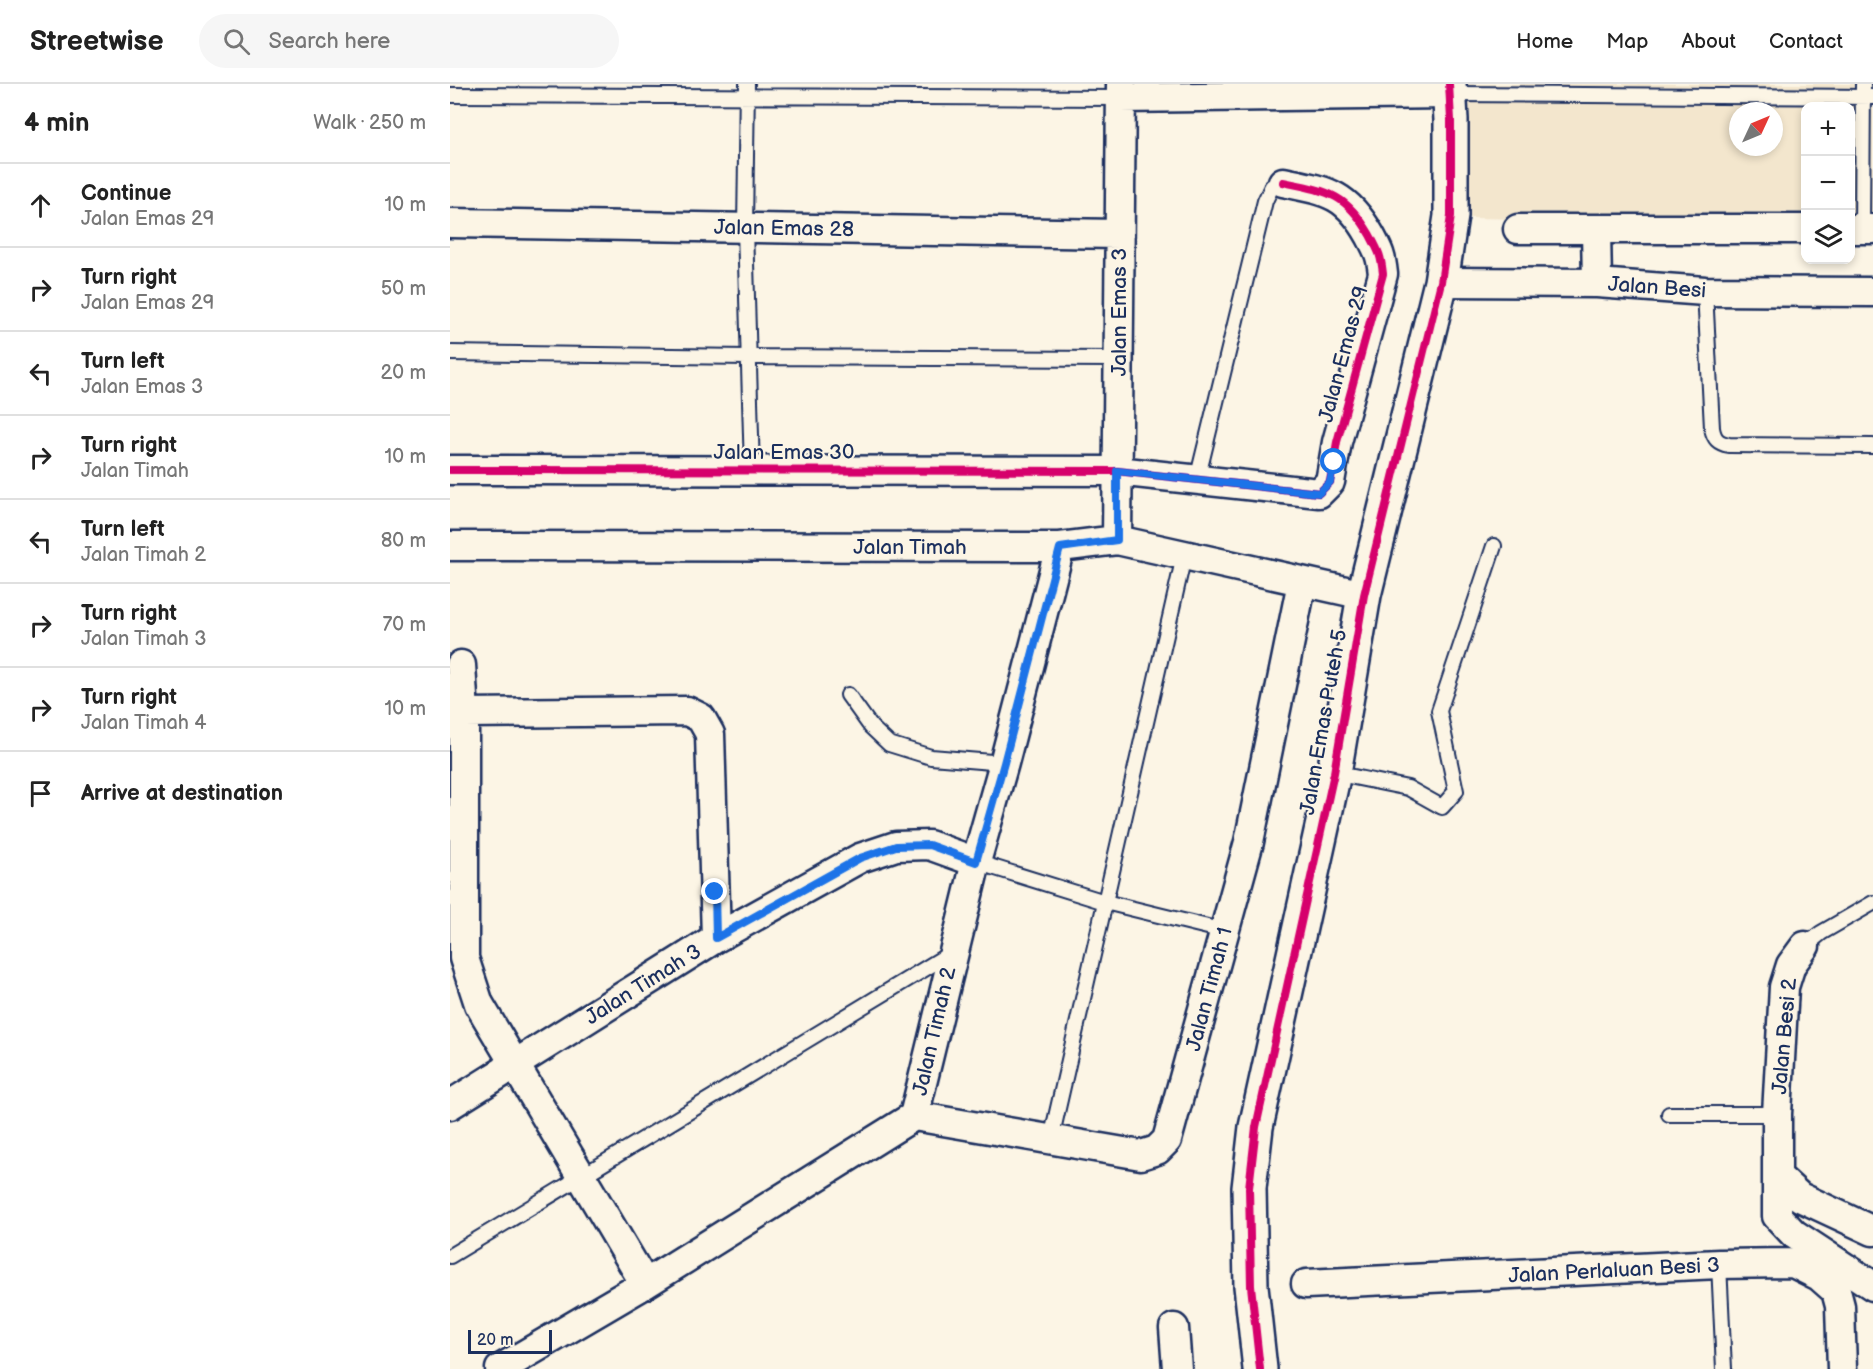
<!DOCTYPE html>
<html lang="en">
<head>
<meta charset="utf-8">
<style>
  body { margin:0; font-family:"Balsamiq Sans",sans-serif; background:#f6f6f6; color:#222 }
  .controls { position:absolute; right:18px; top:18px; display:grid; overflow:hidden; border-radius:12px; box-shadow:0 3px 9px #0003 }
  .controls button { width:54px; height:54px; display:grid; place-items:center; padding:0; border:0; border-bottom:2px solid #e0e0e0; background:#fff; color:#222; font:30px sans-serif }
  .compass { position:absolute; left:1279px; top:18px; width:54px; height:54px; border-radius:50%; background:#fff; box-shadow:0 3px 9px #0003; rotate:46deg }
  .scale { position:absolute; left:18px; bottom:15px; width:84px; box-sizing:border-box; padding-left:6px; border:3px solid #1b2f5e; border-top:0; font-size:16px; line-height:21px; white-space:nowrap; color:#1b2f5e; -webkit-text-stroke:4px #fcf5e5; paint-order:stroke }
  .stop { position:absolute; width:18px; height:18px; margin:-14px; border:4px solid #1a73e8; border-radius:50%; background:#fff }
  .stop.end { background:#1a73e8; border-color:#fff; box-shadow:0 2px 6px #0008 }
  .list { margin:0; padding:0; list-style:none }
  h2 { display:flex; justify-content:space-between; align-items:center; height:78px; margin:0; padding:0 24px; font-size:26px }
  h2 small { font-size:20px; font-weight:400; color:#767676 }
  .list li { display:grid; grid-template-columns:39px 1fr auto; gap:18px; align-items:center; box-sizing:border-box; height:84px; padding:0 24px; border-top:2px solid #e0e0e0 }
  .list b { display:block; font-size:22px; white-space:nowrap }
  .list p { margin:0; font-size:20px; white-space:nowrap; color:#767676 }
  .list em { font-size:20px; font-style:normal; color:#767676 }
  .icon { flex:none; width:33px; height:33px; fill:none; stroke:currentColor; stroke-width:2; stroke-linecap:round; stroke-linejoin:round }
  .map { position:relative; flex:none; width:1423px; height:1285px; overflow:hidden }
  header { display:flex; align-items:center; gap:36px; box-sizing:border-box; height:84px; padding:0 30px; background:#fff; border-bottom:2px solid #e0e0e0 }
  header strong { font-size:28px }
  nav { display:flex; gap:33px; margin-inline-start:auto; font-size:21px }
  .search { width:420px; height:54px; background:#f6f6f6; display:flex; align-items:center; gap:15px; box-sizing:border-box; padding:0 21px; border-radius:33px; color:#767676; font-size:22px }
  main { display:flex }
  aside { flex:1; background:#fff }
  .map>svg:first-child { display:block }
</style>
</head>
<body>
<header>
<strong>Streetwise</strong>
<div class="search"><svg class="icon" aria-label="search" viewBox="0 0 24 24"><circle cx="10" cy="10" r="6"/><path d="M15 15l6 6"/></svg>Search here</div>
<nav><a>Home</a><a>Map</a><a>About</a><a>Contact</a></nav>
</header>
<main>
<aside>
<h2>4 min<small>Walk · 250 m</small></h2>
<ul class="list">
<li><svg class="icon" aria-label="ahead" viewBox="0 0 24 24"><path d="M12 20V5M6 11l6-6 6 6"/></svg><div><b>Continue</b><p>Jalan Emas 29</p></div><em>10 m</em></li>
<li><svg class="icon" aria-label="right" viewBox="0 0 24 24"><path d="M7 20v-9h11M14 6l5 5-5 5"/></svg><div><b>Turn right</b><p>Jalan Emas 29</p></div><em>50 m</em></li>
<li><svg class="icon" aria-label="left" viewBox="0 0 24 24"><path d="M17 20v-9H6M10 6l-5 5 5 5"/></svg><div><b>Turn left</b><p>Jalan Emas 3</p></div><em>20 m</em></li>
<li><svg class="icon" aria-label="right" viewBox="0 0 24 24"><path d="M7 20v-9h11M14 6l5 5-5 5"/></svg><div><b>Turn right</b><p>Jalan Timah</p></div><em>10 m</em></li>
<li><svg class="icon" aria-label="left" viewBox="0 0 24 24"><path d="M17 20v-9H6M10 6l-5 5 5 5"/></svg><div><b>Turn left</b><p>Jalan Timah 2</p></div><em>80 m</em></li>
<li><svg class="icon" aria-label="right" viewBox="0 0 24 24"><path d="M7 20v-9h11M14 6l5 5-5 5"/></svg><div><b>Turn right</b><p>Jalan Timah 3</p></div><em>70 m</em></li>
<li><svg class="icon" aria-label="right" viewBox="0 0 24 24"><path d="M7 20v-9h11M14 6l5 5-5 5"/></svg><div><b>Turn right</b><p>Jalan Timah 4</p></div><em>10 m</em></li>
<li><svg class="icon" aria-label="arrive" viewBox="0 0 24 24"><path d="M6 21V4h12l-3 4 3 4H6"/></svg><div><b>Arrive at destination</b></div></li>
</ul>
</aside>
<div class="map">
<svg width="1423" height="1285" viewBox="0 0 1423 1285">
  <rect width="100%" height="100%" fill="#fcf5e5"/>
  <filter id="ink" filterUnits="userSpaceOnUse"><feTurbulence type="fractalNoise" baseFrequency=".0167" numOctaves="2"/><feDisplacementMap in="SourceGraphic" scale="12" xChannelSelector="R" yChannelSelector="G"/><feConvolveMatrix kernelMatrix="1 2 1 2 8 2 1 2 1" color-interpolation-filters="sRGB"/></filter>
  <g filter="url(#ink)">
    <path fill="#f3e6cd" fill-rule="evenodd" d="M1016,0H1423V140H1401L1400,22H1356L1355,139L1019,134ZM1288,27H1324V63H1288Z"/>
    <g fill="none" stroke-linecap="round" stroke-linejoin="round">
      <g stroke="#1b2f5e" stroke-width="18">
        <path id="service" d="M297,0L295,144L302,386
          M999,10L1423,13
          M0,11L671,14
          M1412,145L1413,0
          M1255,207L1262,344C1264,355 1268,359 1279,361L1423,362
          M0,269L298,273L669,275
          M747,396L815,117L822,102L833,98
          M398,611L421,643L439,660L481,673L554,679
          M884,689L958,704L992,723L1006,707L989,627L1044,462
          M526,778L655,818L774,847
          M1355,862L1371,849L1423,819
          M1219,1030H1327
          M601,1055L734,472
          M0,1172L501,869
          M1269,1180L1274,1285"/>
      </g>
      <g stroke="#1b2f5e" stroke-width="33">
        <path id="minor" d="M671,14L999,10
          M0,139L669,150
          M1068,145H1356
          M1400,145H1423
          M1146,146L1147,199
          M991,198L1147,199L1255,207L1423,208
          M0,386L667,387L869,409L880,398L887,358L933,190C931,171 929,168 920,151C896,109 877,107 833,98
          M667,456L671,0
          M0,462L610,463L667,456L914,511
          M11,581L14,629V874L29,920L195,1200
          M14,629L237,627L251,634L260,650L266,854
          M1355,862L1341,881L1334,903L1327,1030V1132L1344,1150L1423,1202
          M0,1021L266,854L410,774L446,762L479,761L526,778
          M464,1032L691,1071L707,1066L717,1056L799,758L852,498
          M1327,1092L1350,1113L1423,1147
          M856,1200L1269,1180L1343,1179L1369,1192L1386,1207L1390,1222L1392,1285
          M724,1244L727,1285
          M50,1285L195,1200L464,1032L526,778L554,679L610,463"/>
      </g>
      <g stroke="#1b2f5e" stroke-width="38">
        <path id="tertiary" d="M810,1285L801,1202L799,1104L806,1043L884,689L914,511L991,198L1001,132V36L999,0"/>
      </g>
      <use href="#service" stroke="#fcf5e5" stroke-width="14"/>
      <use href="#minor" stroke="#fcf5e5" stroke-width="28"/>
      <use href="#tertiary" stroke="#fcf5e5" stroke-width="33"/>
      <g stroke="#fcf5e5" stroke-width="11">
        <path id="cycleway" d="M0,386L667,387L869,409L880,398L887,358L933,190C931,171 929,168 920,151C896,109 877,107 833,98
          M810,1285L801,1202L799,1104L806,1043L884,689L914,511L991,198L1001,132V36L999,0"/>
      </g>
      <use href="#cycleway" stroke="#d6006c" stroke-width="8"/>
    </g>
  </g>
  <g fill="none" stroke-linecap="round" stroke-linejoin="round" filter="url(#ink)">
    <path stroke="#1a73e8" stroke-width="8" d="M265,808L266,854L410,774L446,762L479,761L526,778L554,679L610,464L667,456V387L869,409L880,398L884,378"/>
  </g>
  <g text-anchor="middle" stroke-width="4.5" stroke-linejoin="round" paint-order="stroke">
    <g font-size="21" fill="#1b2f5e" stroke="#fcf5e5">
      <text transform="translate(334 144) rotate(1)" y="7">Jalan Emas 28</text>
      <text transform="translate(1207 203) rotate(4)" y="7">Jalan Besi</text>
      <text transform="translate(669 228) rotate(-90)" y="7">Jalan Emas 3</text>
      <text transform="translate(893 270) rotate(-75)" y="7">Jalan Emas 29</text>
      <text x="334" y="375">Jalan Emas 30</text>
      <text x="460" y="470">Jalan Timah</text>
      <text transform="translate(873 638) rotate(-80)" y="7">Jalan Emas Puteh 5</text>
      <text transform="translate(193 900) rotate(-32)" y="7">Jalan Timah 3</text>
      <text transform="translate(759 905) rotate(-75)" y="7">Jalan Timah 1</text>
      <text transform="translate(484 947) rotate(-77)" y="7">Jalan Timah 2</text>
      <text transform="translate(1334 952) rotate(-85)" y="7">Jalan Besi 2</text>
      <text transform="translate(1164 1186) rotate(-3)" y="7">Jalan Perlaluan Besi 3</text>
    </g>
  </g>
</svg>
<div class="controls">
<button>+</button>
<button>−</button>
<button><svg class="icon" aria-label="layers" viewBox="0 0 24 24"><path d="M12 4l9 5-9 5-9-5zM3 14l9 5 9-5"/></svg></button>
</div>
<svg class="compass" viewBox="-18 -18 36 36"><path d="M0-13l5 13h-10z" fill="#e53935"/><path d="M0 13l5-13h-10z" fill="#767676"/></svg>
<div class="scale">20 m</div>
<div class="stop" style="left:884px;top:378px"></div>
<div class="stop end" style="left:265px;top:808px"></div>
</div>
</main>
</body>
</html>
